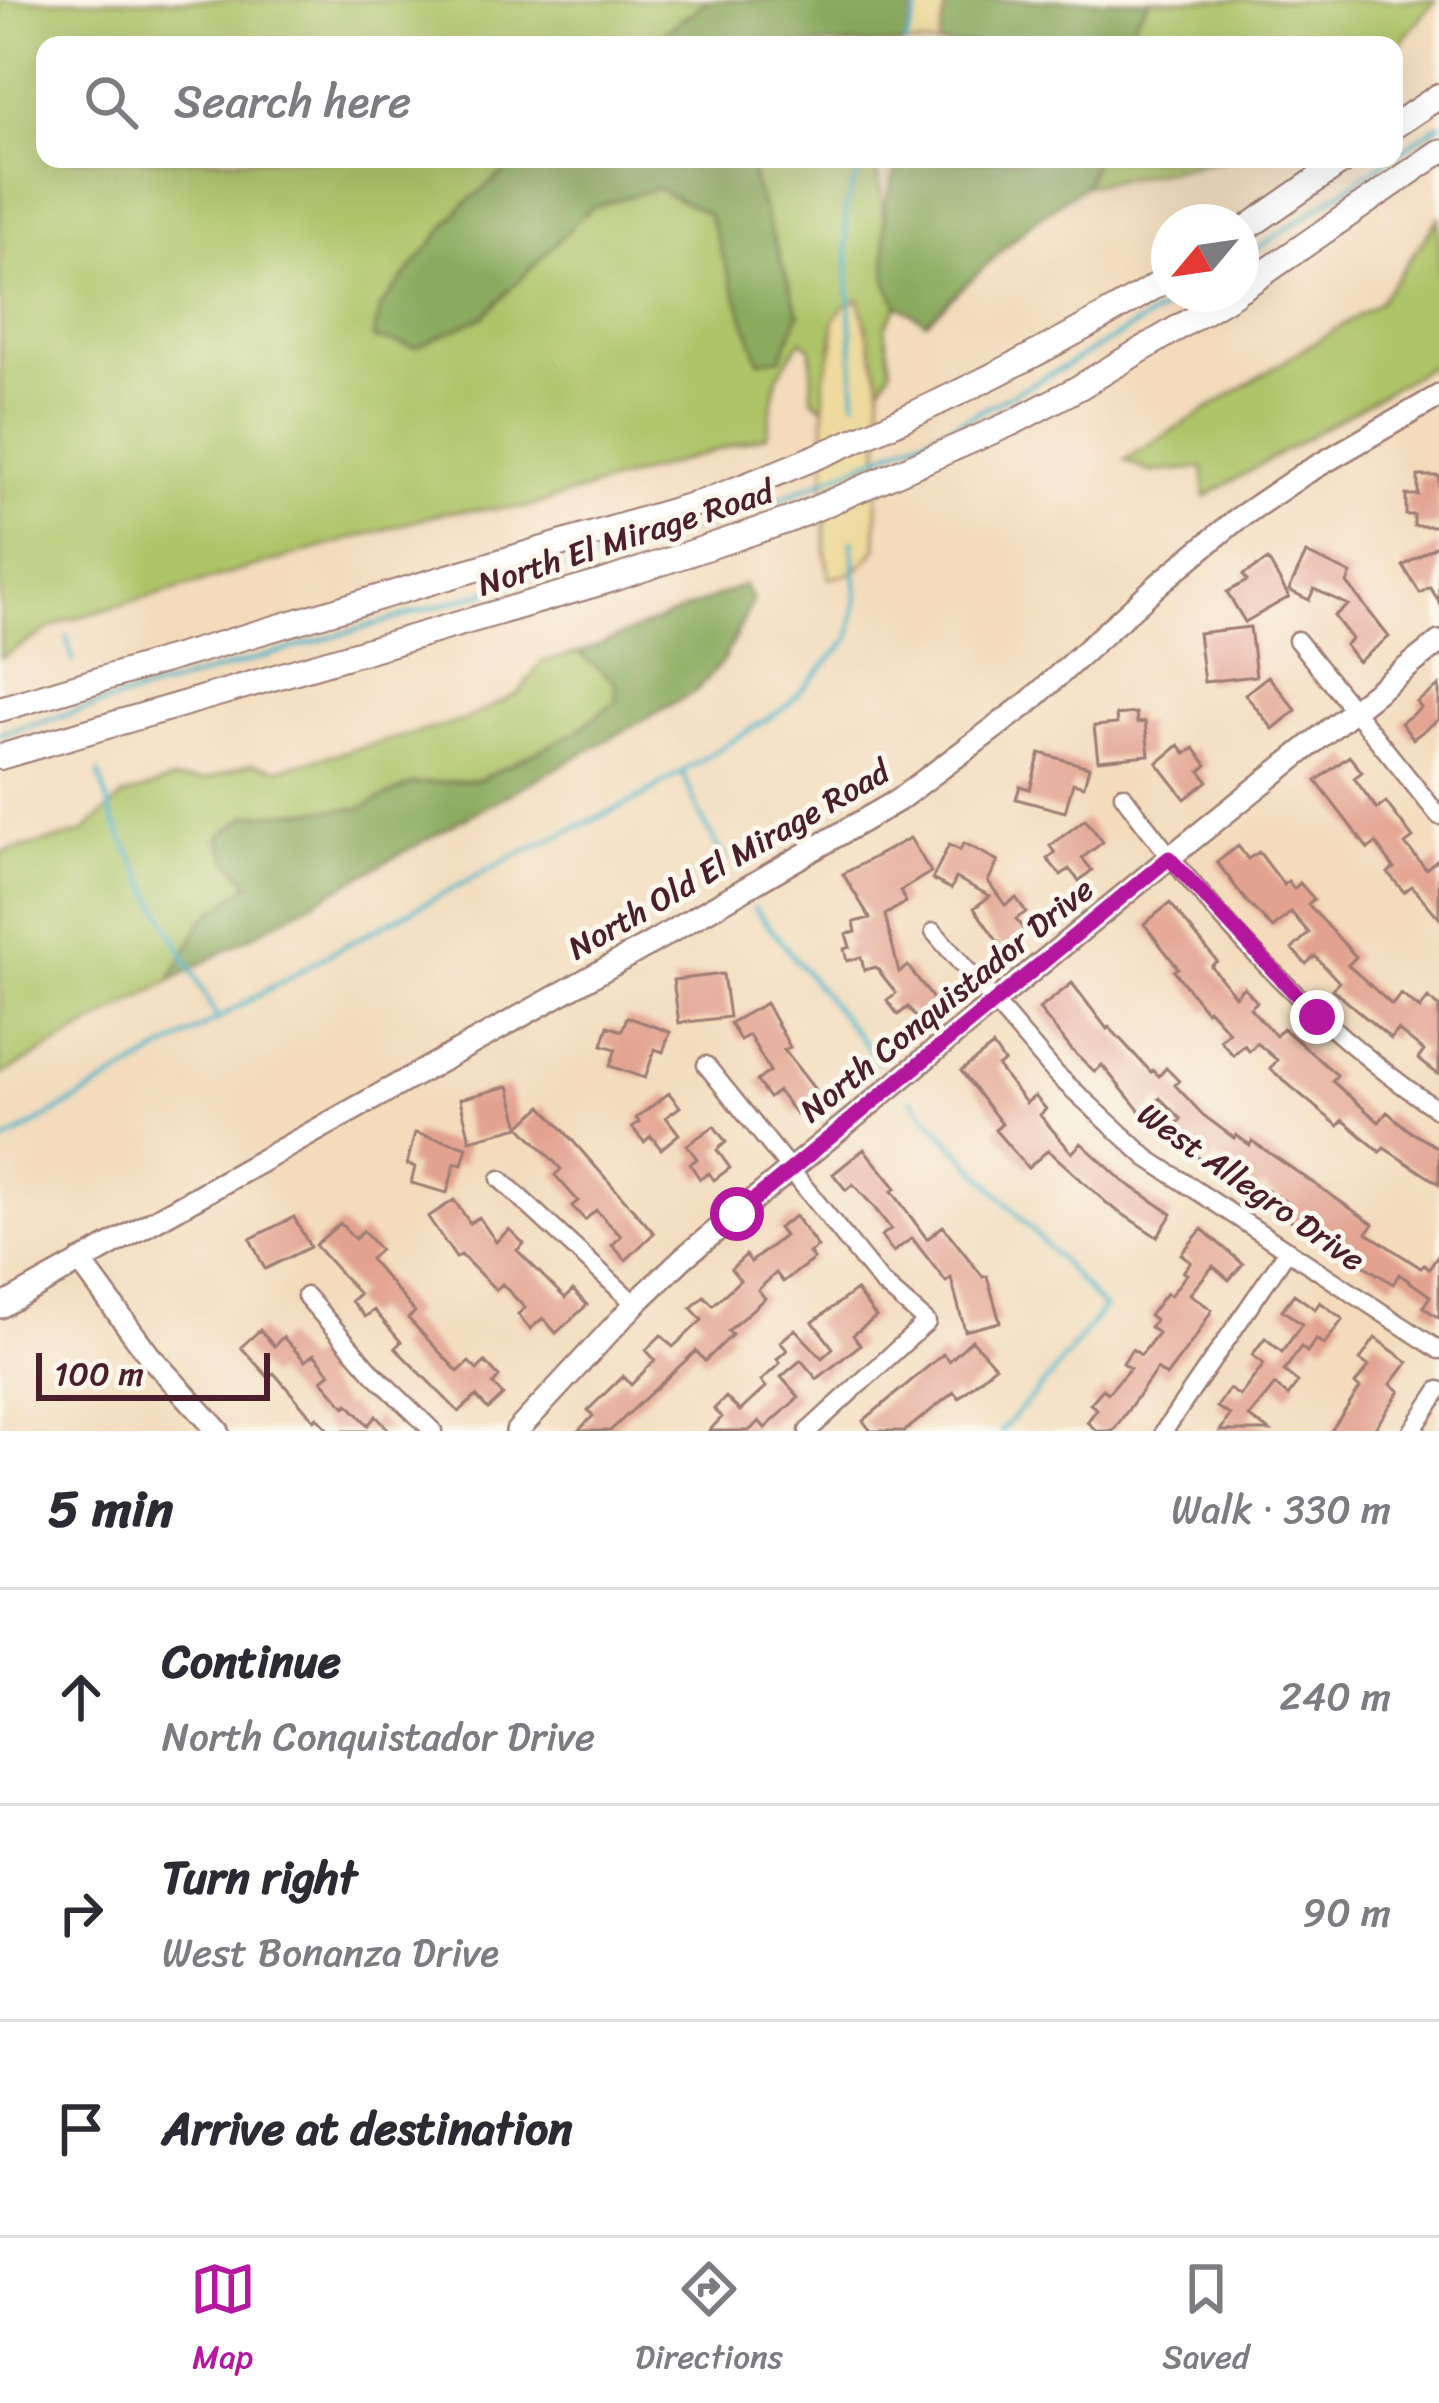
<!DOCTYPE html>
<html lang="en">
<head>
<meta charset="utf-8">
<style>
  body { margin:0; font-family:Sriracha,sans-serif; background:#f7f7f7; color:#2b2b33 }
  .compass { position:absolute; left:1151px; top:204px; width:108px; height:108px; border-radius:50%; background:#fff; box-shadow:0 12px 48px #0002; rotate:241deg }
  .scale { position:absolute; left:36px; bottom:30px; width:234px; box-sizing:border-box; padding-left:12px; border:6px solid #4a1f2b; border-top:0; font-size:33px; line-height:42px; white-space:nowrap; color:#4a1f2b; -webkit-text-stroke:9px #fbf7ec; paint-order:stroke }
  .stop { position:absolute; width:36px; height:36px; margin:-27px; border:9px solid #b5179e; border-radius:50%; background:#fff }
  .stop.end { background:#b5179e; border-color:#fff; box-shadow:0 3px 12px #0008 }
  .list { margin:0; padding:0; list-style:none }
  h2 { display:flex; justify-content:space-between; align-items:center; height:156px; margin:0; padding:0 48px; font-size:51px }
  h2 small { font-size:39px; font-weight:400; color:#7c7c81 }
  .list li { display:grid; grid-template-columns:78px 1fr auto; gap:36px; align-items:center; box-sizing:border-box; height:216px; padding:0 48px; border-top:3px solid #e1e1e2 }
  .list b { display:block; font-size:45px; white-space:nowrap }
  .list p { margin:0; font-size:39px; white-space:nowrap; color:#7c7c81 }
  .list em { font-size:39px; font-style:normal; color:#7c7c81 }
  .icon { flex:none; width:66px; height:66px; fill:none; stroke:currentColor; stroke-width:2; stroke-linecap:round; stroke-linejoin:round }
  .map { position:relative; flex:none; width:1439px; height:1431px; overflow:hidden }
  .search { position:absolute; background:#fff; box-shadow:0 12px 48px #0002; left:36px; right:36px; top:36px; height:132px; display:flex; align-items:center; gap:30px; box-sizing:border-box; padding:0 42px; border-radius:24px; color:#7c7c81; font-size:45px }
  .sheet { height:804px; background:#fff }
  nav { display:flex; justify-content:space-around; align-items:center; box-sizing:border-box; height:168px; border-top:3px solid #e1e1e2; background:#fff; font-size:33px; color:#7c7c81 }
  nav a { display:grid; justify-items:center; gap:6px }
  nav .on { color:#b5179e }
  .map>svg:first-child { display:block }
</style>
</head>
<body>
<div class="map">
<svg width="1439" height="1431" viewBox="0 0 1439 1431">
  <rect width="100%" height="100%" fill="#fbf7ec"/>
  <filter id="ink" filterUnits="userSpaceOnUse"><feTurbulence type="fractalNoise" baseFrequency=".00833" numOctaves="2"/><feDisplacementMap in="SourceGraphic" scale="24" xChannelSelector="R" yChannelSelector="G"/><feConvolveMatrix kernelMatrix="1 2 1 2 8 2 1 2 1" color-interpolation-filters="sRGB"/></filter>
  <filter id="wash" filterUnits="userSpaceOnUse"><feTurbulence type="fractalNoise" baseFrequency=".004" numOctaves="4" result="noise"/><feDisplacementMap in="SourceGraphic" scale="48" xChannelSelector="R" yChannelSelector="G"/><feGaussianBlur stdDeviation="2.7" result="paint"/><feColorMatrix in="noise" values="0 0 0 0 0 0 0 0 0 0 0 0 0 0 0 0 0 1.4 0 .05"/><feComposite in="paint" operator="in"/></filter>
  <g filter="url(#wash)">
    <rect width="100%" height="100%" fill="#f3dbbc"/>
    <path fill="#aec469" stroke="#7c724a" stroke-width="3" d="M0,0H709L647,45H45V159H521L462,206L484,316L590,208L656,188L708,214L732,279L799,314L752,176L756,159H871C893,206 876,260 898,305L885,326L891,369L881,386L859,300L834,321C834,351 824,378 824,408L812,398L811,348L801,340L777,377L767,435L528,507L446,512L62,622L0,658Z
      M1150,0H1436L1394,50V45H1129L1135,20Z
      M1093,159H1228L1083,186Z
      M1439,218V361L1205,497L1203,468L1150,472L1125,460L1378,303Z
      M579,653L615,682L616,701L576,732L478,780L412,784L361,808L248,815L229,860L251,884L204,919L170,981L0,1076V853L82,833L122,797L172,780H205L251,763L278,769L462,721L519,693L541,662Z"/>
    <path fill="#8aaa5d" stroke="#6a6444" stroke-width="3" d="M709,0H916L904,45H647Z
      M947,0H1150L1135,20L1129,45H938Z
      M521,159H756L752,176L799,314L781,358L759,361L708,214L656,188L590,208L484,316L416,347L373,338L381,306L462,206Z
      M900,159H1095L1086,184L1031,223L926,322L898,305L887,283L884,206Z
      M744,585L753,601L723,661L696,691L170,981L203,919L250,884L229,860L219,837L248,815L361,808L412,784L479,780L576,732L616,701L615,682L579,653Z"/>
    <path fill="#eeda9e" stroke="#9c7c64" stroke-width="3" d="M916,0H947L938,45H904Z
      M859,299L881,386L876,548C864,566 851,577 829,578L825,549L824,379L834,345V321L843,307Z"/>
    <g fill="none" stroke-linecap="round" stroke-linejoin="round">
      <path stroke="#4ab5c8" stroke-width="4.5" d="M905,45L921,0
        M1394,156L1439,124
        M1241,260L1389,159
        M855,402L845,209L863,159
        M67,638L73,661
        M0,734L616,554L768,504L959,422L1062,368L1189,294
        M683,773L701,817L725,860
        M99,774L114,822L218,1020
        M754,908L879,1062
        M911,1099L1104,1308L1050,1377L1001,1431
        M0,1144L340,948L515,856L638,799L785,708L850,638L857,596L852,541"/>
    </g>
    <g id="blocks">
      <path fill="#e3a18f" d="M1418,476H1439V526H1414V515H1406V495H1418Z
        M1439,544V602L1430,587L1420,593L1403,566Z
        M1306,553L1351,574L1347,583L1389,637L1358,662L1345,645L1352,639L1334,616L1348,605L1314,589L1309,600L1289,590Z
        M1268,560L1289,597L1245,622L1227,592L1247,581L1243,575Z
        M1250,627L1256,676L1204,682L1198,633Z
        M1268,676L1296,710L1273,729L1245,694Z
        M1439,686V719L1413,739L1401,723L1421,708L1417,702Z
        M1136,713L1137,723L1145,722L1149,755L1098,760L1094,726L1117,724L1116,715Z
        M1179,745L1186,754L1194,748L1207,765L1200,771L1208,781L1185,799L1157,763Z
        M1040,753L1089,767L1084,786L1073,783L1065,812L1016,799L1020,786L1030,789Z
        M1349,756L1362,772L1354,778L1377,809L1386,802L1413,838L1405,844L1426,869L1439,858V918L1412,886L1404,892L1388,873L1394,868L1376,843L1368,849L1316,781Z
        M1085,819L1103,842L1082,858L1092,870L1079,881L1069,869L1061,875L1047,859L1055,853L1050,846Z
        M910,838L931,872L900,891L906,902L885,915L899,972L908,966L937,1004L917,1019L908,1007L898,1015L887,1000L896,993L876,967L864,970L861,957L847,961L844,949L850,947L846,934L856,932L854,922L870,918L843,874Z
        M964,843L998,861L988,881L1005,905L1016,898L1026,912L1016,919L1025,932L1003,949L974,908L990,896L956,878L951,889L932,879L949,845L960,850Z
        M1238,846L1248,859L1259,852L1284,885L1288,881L1294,889L1300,883L1314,899L1308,904L1356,957L1348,965L1392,1005L1401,994L1420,1009L1428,998L1439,1007V1075L1418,1059L1424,1051L1398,1030L1391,1039L1332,989L1339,982L1315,956L1306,964L1292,949L1309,933L1291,912L1273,928L1247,902L1217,862Z
        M1170,903L1217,961L1211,966L1235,996L1244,987L1257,1002L1250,1008L1276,1036L1283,1028L1337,1075L1332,1081L1379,1122L1387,1112L1411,1132L1439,1148V1184L1384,1148L1380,1152L1343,1120L1338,1126L1270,1069L1277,1060L1257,1043L1249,1051L1244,1045L1233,1055L1220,1040L1229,1032L1208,1009L1206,1011L1174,971L1178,968L1144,924Z
        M723,974L729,1017L679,1023L673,980Z
        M1072,983L1107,1029L1109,1027L1151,1072L1153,1070L1159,1076L1166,1068L1179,1081L1175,1085L1203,1115L1234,1138L1236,1135L1250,1145L1252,1141L1373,1224L1367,1233L1421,1268L1424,1265L1429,1269L1439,1254V1318L1423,1307L1430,1296L1399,1274L1393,1284L1357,1261L1362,1253L1332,1234L1325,1244L1282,1214L1289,1204L1262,1186L1254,1196L1238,1184L1243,1177L1215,1156L1207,1165L1170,1133L1181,1119L1160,1098L1143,1115L1102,1065L1095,1072L1071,1049L1039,1009Z
        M766,1003L790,1047L784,1050L820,1096L796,1114L778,1091L769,1098L757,1081L770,1071L749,1035L740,1040L730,1023Z
        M627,1017L670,1032L663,1052L655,1049L645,1078L610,1066L616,1049L602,1045L608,1026L622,1031Z
        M993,1046L1004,1062L998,1067L1026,1103L1035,1096L1046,1109L1040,1115L1072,1153L1081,1143L1123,1181L1172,1214L1157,1237L1109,1205L1048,1150L1028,1168L995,1130L1002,1124L961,1071Z
        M509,1086L520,1127L470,1140L460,1099Z
        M669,1093L680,1107L666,1117L679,1134L661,1149L651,1136L644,1142L632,1127L639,1122L636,1118Z
        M542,1106L654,1233L626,1260L612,1245L621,1236L596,1210L585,1220L572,1206L578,1201L555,1175L561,1169L520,1126Z
        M714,1126L726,1142L717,1150L730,1168L714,1180L709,1173L700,1179L690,1164L697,1159L687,1145Z
        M415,1133L467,1147L462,1165L455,1163L447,1193L411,1183L415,1167L407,1164Z
        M864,1149L896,1188L892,1191L927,1239L943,1226L983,1277L987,1276L1000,1322L965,1331L951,1278L946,1282L912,1238L893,1252L881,1236L891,1229L873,1206L853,1184L846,1190L833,1174Z
        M454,1200L470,1223L479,1217L496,1242L509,1229L524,1244L517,1250L565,1298L573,1290L587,1305L556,1333L543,1318L530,1329L518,1314L525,1308L502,1284L496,1290L461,1255L456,1258L428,1217Z
        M795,1216L818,1247L809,1253L814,1259L783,1282L776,1273L758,1290L765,1298L728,1331L732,1335L705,1361L696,1351L610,1431H578L593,1416L588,1410L623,1376L631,1385L655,1360L646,1350L661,1335L673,1347L702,1320L691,1308L704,1296L713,1305L740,1280L731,1269L746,1255L751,1262L784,1236L778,1228Z
        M294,1217L310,1247L265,1269L250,1239Z
        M340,1223L355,1239L363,1231L380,1250L370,1259L415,1312L408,1318L458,1372L469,1362L477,1370L485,1362L499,1377L493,1384L503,1395L488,1409L476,1396L459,1412L395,1348L401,1342L374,1310L365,1317L351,1301L359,1294L315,1245Z
        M1202,1229L1243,1264L1229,1280L1213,1266L1190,1294L1212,1310L1197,1335L1166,1376L1157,1369L1113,1431H1097L1087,1422L1097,1409L1090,1404L1103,1389L1108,1393L1130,1368L1123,1363L1132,1349L1141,1355L1158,1333L1150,1327L1155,1320L1149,1316L1166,1293L1170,1296L1187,1274L1183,1272L1191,1262L1181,1254Z
        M856,1290L876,1317L853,1335L860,1345L817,1379L801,1360L781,1377L799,1397L765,1428L759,1421L749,1431H709L722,1417L714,1409L726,1397L740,1411L766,1387L761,1381L780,1363L777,1359L787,1350L780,1342L795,1329L822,1358L833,1348L813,1322Z
        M1294,1294L1315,1309L1320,1302L1343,1319L1324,1345L1316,1339L1307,1352L1301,1347L1284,1371L1298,1382L1288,1396L1275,1385L1249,1417L1270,1431H1220L1230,1415L1217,1407L1229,1389L1240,1396L1264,1364L1252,1355L1265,1338L1282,1352L1302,1324L1282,1310Z
        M260,1330L274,1346L283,1337L305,1361L314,1354L330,1373L322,1380L345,1407L348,1404L368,1425L376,1416L390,1431H330L317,1417L314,1420L274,1373L268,1377L241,1347Z
        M1375,1338L1408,1362L1391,1384L1400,1391L1373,1431H1331L1360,1388L1355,1384L1369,1366L1360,1360Z
        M972,1340L995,1366L959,1398L954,1392L905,1431H871L863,1421L943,1354L949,1361Z"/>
    </g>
  </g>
  <g filter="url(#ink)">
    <use href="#blocks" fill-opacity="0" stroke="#9e7d74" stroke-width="3"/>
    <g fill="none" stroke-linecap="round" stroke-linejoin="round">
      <g stroke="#9e7d74" stroke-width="21">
        <path id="minor" d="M1297,640L1439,816
          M1123,795C1211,915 1315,1027 1439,1111
          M934,932L1057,1075L1147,1158L1439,1350
          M706,1065L881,1282L927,1322L808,1431
          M500,1179L635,1304
          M306,1296L373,1373L433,1431
          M1164,1431L1288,1250
          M1412,1431L1439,1390"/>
      </g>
      <g stroke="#9e7d74" stroke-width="26">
        <path id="tertiary" d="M80,1261L148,1354L218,1431
          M0,1307L632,954L897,801L1029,702L1160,583L1236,520L1302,475L1439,396
          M517,1431L635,1304L683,1258L1169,858L1439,642"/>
      </g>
      <g stroke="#9e7d74" stroke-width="28">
        <path id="secondary" d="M1394,126L1439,96
          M1241,232L1346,159
          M1241,289L1439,152
          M0,709L706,501C867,440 1022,368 1169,278
          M0,757L610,580L789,520L1014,422L1078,388L1234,294"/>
      </g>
      <use href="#minor" stroke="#fff" stroke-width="16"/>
      <use href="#tertiary" stroke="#fff" stroke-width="21"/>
      <use href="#secondary" stroke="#fff" stroke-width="24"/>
    </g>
  </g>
  <g fill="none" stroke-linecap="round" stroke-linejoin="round" filter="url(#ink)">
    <path stroke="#b5179e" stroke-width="15" d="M737,1214L1169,858L1317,1017"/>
  </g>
  <g text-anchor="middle" stroke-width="10" stroke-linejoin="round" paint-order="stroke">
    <g font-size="33" fill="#4a1f2b" stroke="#fbf7ec">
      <text transform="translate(625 537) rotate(-18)" y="12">North El Mirage Road</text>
      <text transform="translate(728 859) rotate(-30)" y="12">North Old El Mirage Road</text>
      <text transform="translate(946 999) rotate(-39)" y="12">North Conquistador Drive</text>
      <text transform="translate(1252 1186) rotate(35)" y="12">West Allegro Drive</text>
    </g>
  </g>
</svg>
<svg class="compass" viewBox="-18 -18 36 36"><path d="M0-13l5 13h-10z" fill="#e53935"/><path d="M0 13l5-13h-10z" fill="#7c7c81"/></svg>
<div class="scale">100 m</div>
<div class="stop" style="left:737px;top:1214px"></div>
<div class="stop end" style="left:1317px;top:1017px"></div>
<div class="search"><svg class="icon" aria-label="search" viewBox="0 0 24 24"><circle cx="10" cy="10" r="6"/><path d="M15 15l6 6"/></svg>Search here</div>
</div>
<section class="sheet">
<h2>5 min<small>Walk · 330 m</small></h2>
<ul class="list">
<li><svg class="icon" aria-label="ahead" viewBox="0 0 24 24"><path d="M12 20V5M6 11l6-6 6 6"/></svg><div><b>Continue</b><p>North Conquistador Drive</p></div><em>240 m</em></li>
<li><svg class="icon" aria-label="right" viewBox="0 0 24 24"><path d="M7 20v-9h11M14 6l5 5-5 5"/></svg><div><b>Turn right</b><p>West Bonanza Drive</p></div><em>90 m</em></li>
<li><svg class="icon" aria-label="arrive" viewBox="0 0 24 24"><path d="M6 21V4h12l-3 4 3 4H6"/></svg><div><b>Arrive at destination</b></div></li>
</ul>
</section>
<nav>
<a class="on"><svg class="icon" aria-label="map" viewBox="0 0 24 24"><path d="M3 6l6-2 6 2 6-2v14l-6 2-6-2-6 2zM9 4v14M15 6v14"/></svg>Map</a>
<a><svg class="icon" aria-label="directions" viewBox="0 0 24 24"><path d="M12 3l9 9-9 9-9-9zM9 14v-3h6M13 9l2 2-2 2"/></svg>Directions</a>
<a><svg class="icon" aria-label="saved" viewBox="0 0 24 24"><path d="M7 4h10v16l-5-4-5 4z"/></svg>Saved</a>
</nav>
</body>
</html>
